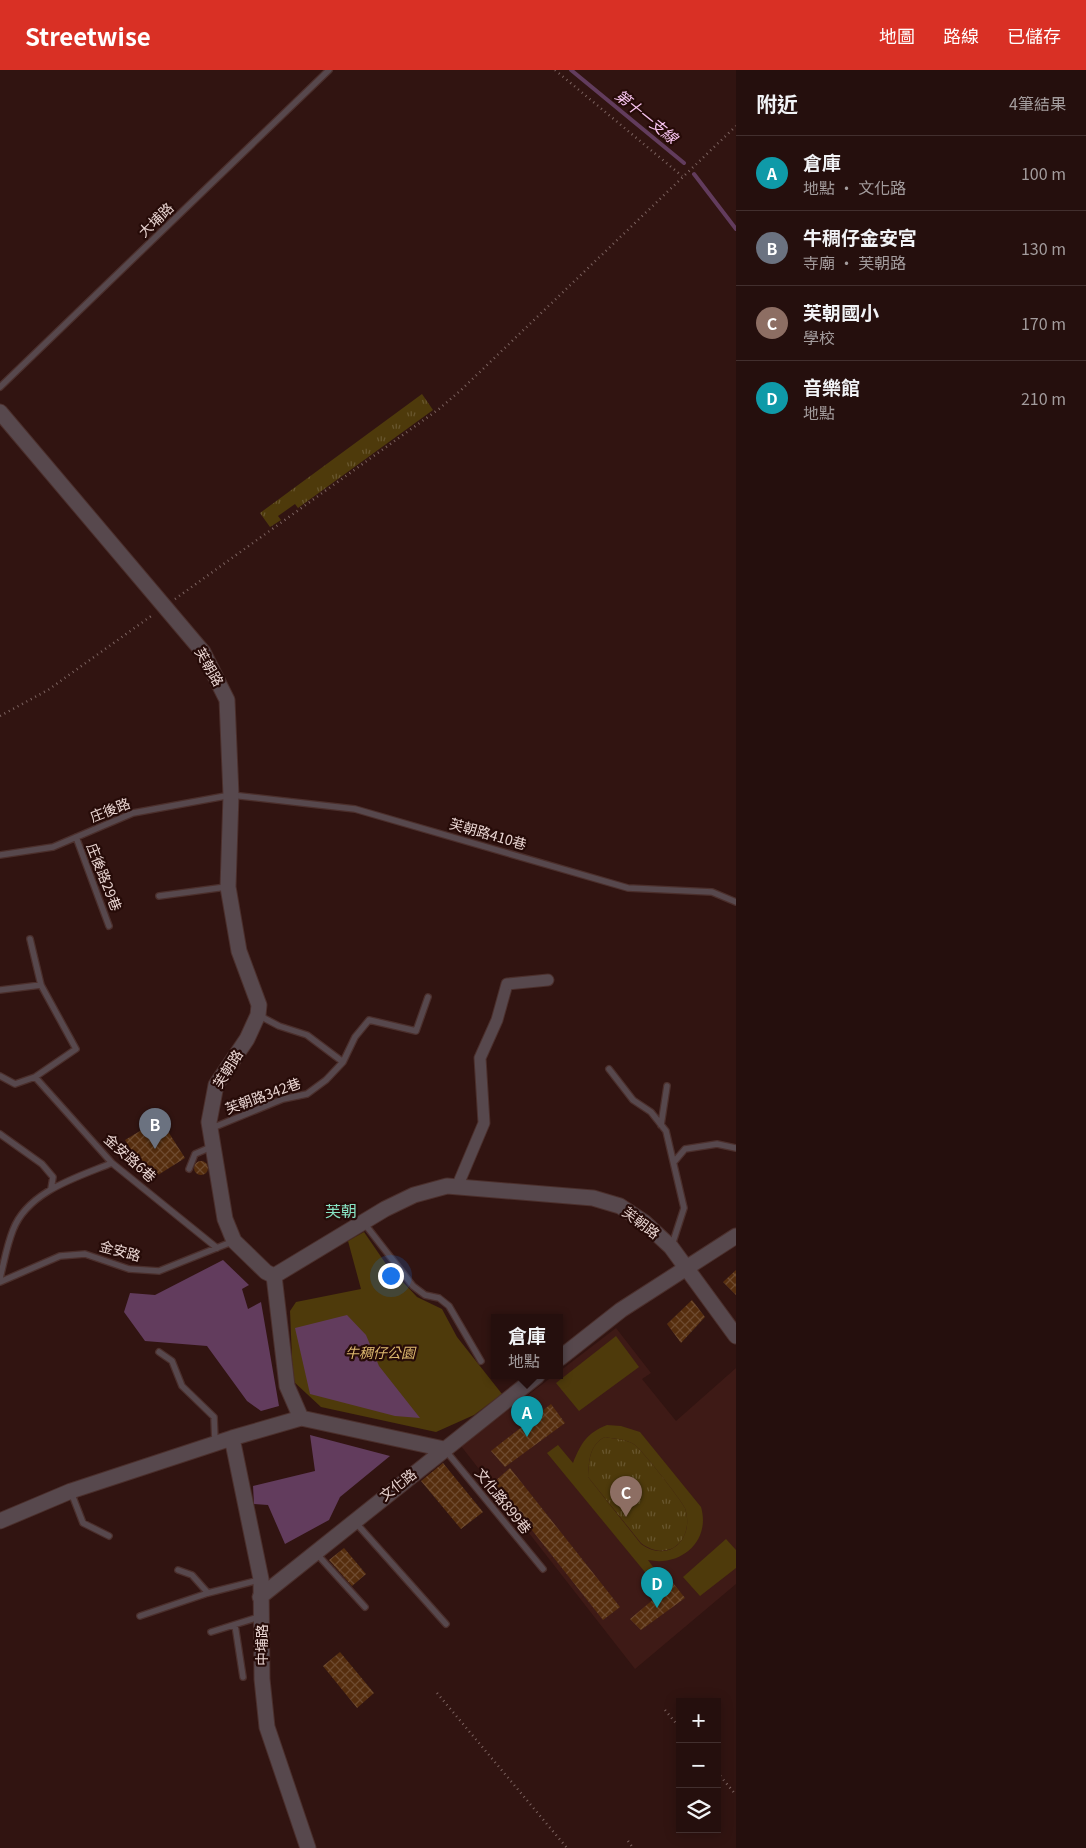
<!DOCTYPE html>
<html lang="zh-TW">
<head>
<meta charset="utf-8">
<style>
  body { margin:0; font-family:Georgia,"Noto Sans TC",serif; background:#311d1b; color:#f1f3f6 }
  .controls { position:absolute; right:15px; bottom:15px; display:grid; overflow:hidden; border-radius:0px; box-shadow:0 2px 12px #0003 }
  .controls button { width:45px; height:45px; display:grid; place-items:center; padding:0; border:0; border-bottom:1px solid #422f2e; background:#250f0d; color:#f1f3f6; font:25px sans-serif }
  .you { position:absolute; left:390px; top:1205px; width:18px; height:18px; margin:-12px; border:4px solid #fff; border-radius:50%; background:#1a73e8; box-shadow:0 0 0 8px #1a73e833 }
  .badge { display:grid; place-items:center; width:32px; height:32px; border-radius:50%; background:#d93025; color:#fff; font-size:16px; font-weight:700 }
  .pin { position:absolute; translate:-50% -41px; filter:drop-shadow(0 1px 2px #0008) }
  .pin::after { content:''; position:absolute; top:26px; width:18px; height:15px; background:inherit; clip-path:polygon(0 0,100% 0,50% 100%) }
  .popup { position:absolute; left:491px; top:1244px; width:72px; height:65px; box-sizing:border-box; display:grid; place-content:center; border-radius:0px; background:#250f0d; filter:drop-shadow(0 1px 4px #0005); font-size:16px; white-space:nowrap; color:#a39c9d }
  .popup b { font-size:19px; color:#f1f3f6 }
  .popup::after { content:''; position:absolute; left:50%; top:100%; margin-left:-10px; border:10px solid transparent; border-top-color:#250f0d }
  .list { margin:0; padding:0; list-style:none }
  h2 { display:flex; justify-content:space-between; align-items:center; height:65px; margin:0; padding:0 20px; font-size:21px }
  h2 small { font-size:16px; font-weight:400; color:#a39c9d }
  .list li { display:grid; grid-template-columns:32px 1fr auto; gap:15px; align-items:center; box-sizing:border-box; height:75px; padding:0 20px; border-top:1px solid #422f2e }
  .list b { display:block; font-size:19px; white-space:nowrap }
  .list p { margin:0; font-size:16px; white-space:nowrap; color:#a39c9d }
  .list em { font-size:16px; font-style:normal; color:#a39c9d }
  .icon { flex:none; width:28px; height:28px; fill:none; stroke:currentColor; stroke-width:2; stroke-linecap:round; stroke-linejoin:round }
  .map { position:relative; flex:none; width:736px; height:1778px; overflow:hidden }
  header { display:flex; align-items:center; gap:30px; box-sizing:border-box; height:70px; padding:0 25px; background:#d93025; color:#fff }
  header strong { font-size:24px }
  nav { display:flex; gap:28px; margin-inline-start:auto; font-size:18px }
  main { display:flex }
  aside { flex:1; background:#250f0d }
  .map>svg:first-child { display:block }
</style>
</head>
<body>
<header>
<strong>Streetwise</strong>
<nav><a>地圖</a><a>路線</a><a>已儲存</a></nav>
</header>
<main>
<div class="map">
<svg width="736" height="1778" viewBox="0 0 736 1778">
  <defs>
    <pattern id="grass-tufts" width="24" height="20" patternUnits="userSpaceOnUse" patternTransform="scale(1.25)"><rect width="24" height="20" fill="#4e3a0b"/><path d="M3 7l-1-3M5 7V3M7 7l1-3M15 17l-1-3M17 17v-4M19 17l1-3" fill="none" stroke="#68562e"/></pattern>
    <pattern id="building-cross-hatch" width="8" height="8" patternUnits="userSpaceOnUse" patternTransform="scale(1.25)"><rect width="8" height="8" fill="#562e0e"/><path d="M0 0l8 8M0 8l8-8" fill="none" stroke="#6e4b30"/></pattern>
  </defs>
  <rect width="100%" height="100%" fill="#311411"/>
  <path fill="#3e1a16" d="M616,1258L651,1303L642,1309L676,1351L736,1298V1514L635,1599L461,1376L553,1306H560V1301Z"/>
  <path fill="url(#grass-tufts)" d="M422,324L433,340L298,438L295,434L278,446L281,450L270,457L260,443Z
    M605,1367C614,1369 627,1369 635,1375C642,1380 682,1431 685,1438C695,1469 669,1494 641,1473L588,1407C589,1391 589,1375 605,1367Z"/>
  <path fill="#4e3a0b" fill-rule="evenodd" d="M364,1162L386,1194L417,1227L442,1239L457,1267L502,1324L474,1345L436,1362L321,1337L293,1311L290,1241L296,1232L361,1219L348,1171Z
    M616,1266L639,1297L579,1341L556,1313Z
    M607,1355L621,1356L640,1362L701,1437C711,1471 681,1497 648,1490L656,1501L649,1507L547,1383L558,1375L573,1393C581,1373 587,1363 607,1355ZM605,1367C614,1369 627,1369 635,1375C642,1380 682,1431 685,1438C695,1469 669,1494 641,1474L588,1407C589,1391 589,1375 605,1367Z
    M726,1469L736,1480V1498L700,1526L683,1507Z"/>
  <path fill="#623c5d" d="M223,1190L249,1215L242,1219L248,1239L261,1232L279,1336L261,1341L247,1331L207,1276L145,1271L124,1242L130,1223L155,1225Z
    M347,1245L366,1265L379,1296L420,1348L395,1346L310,1324L295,1258Z
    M310,1365L390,1386L340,1427L329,1450L285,1474L268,1435L254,1434L253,1416L315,1401Z"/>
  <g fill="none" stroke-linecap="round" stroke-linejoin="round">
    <path stroke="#623c5d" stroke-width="4" d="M571,0L684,93
      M694,104L736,159"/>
  </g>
  <path fill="url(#building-cross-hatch)" d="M160,1049L185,1088L150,1110L125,1070Z
    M194 1098a7 7 0 1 1 14 0a7 7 0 1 1-14 0Z
    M736,1200V1225L723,1212Z
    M692,1230L705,1247L681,1273L667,1254Z
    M551,1334L565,1353L505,1397L491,1381Z
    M443,1393L483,1442L461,1459L421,1411Z
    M510,1398L620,1537L603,1550L494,1412Z
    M344,1478L366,1504L352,1516L329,1490Z
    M673,1513L685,1528L641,1560L630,1549Z
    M340,1582L374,1623L357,1638L323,1596Z"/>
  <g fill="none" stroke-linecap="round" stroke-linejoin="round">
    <g stroke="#4b2f2c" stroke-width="8">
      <path id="service" d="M0,317L329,0
        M76,767L109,856
        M0,785L53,777L133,743L231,725L355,739L628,818L712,822L736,832
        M159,826L226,817
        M30,869L41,915
        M0,920L41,915L76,979L35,1007L112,1093L217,1178
        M260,946L279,956L307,965L343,992
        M609,999L633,1030L651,1042L666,1061L684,1138L672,1175
        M0,1006L15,1014L35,1007
        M661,1055L667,1016
        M212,1058L283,1029L307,1024L326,1010L343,992L355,967L369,950L416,961L428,927
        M0,1064L42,1094L53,1107L51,1119
        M674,1092L685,1079L717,1074L736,1078
        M189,1099L195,1084L211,1077
        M364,1153L413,1216L425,1225L439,1228L449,1236L481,1291
        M0,1208C4,1192 7,1175 13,1160C28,1121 78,1107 112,1093
        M0,1212L60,1186L85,1184L129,1199L159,1201L234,1171
        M159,1282L172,1291L182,1316L214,1347L215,1371
        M446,1381L543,1499
        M71,1422L83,1453L109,1466
        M356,1453L446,1554
        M316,1483L365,1537
        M178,1500L192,1505L208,1523
        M140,1546L208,1523L259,1510
        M235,1555L243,1607
        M211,1562L259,1547"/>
    </g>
    <g stroke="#4b2f2c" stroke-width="13">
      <path id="minor" d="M457,1117L484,1053L480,988L497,950L507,914L548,910"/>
    </g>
    <g stroke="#4b2f2c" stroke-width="17">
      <path id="tertiary" d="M0,342L203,582L227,630L231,725L228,817L239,881L259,935L258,945L247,969L216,1015L209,1052L225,1149L234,1171L266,1202L274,1206
        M274,1206L385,1139L414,1125L447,1116L593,1128L620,1136L644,1152L671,1177L736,1266
        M274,1206L287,1316L301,1348
        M560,1288L621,1240L736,1166
        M232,1368L261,1509L262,1609L267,1657L308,1778
        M0,1451L71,1421L232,1368L301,1348L444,1379
        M260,1527L537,1306"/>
    </g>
    <path stroke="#7d6461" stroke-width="2.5" stroke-dasharray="1 4" stroke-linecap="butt" d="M555,0L682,106
      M175,529L439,339L460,321L736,56
      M0,646L48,620L154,544
      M437,1623L567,1778
      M665,1640L680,1658
      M717,1702L736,1725
      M628,1771L633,1778"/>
    <use href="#service" stroke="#57484d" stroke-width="5.5"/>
    <use href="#minor" stroke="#57484d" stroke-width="11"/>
    <use href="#tertiary" stroke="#57484d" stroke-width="15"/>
  </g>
  <g text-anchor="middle" stroke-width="4.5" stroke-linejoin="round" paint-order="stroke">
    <g font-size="14" fill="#e9d5d2" stroke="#260b08">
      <text transform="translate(156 150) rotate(-44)" y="5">大埔路</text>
      <text transform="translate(209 597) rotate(60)" y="5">芙朝路</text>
      <text transform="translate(110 740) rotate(-21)" y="5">庄後路</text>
      <text transform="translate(488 764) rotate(16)" y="5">芙朝路410巷</text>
      <text transform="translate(104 807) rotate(69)" y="5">庄後路29巷</text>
      <text transform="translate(228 999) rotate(-58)" y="5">芙朝路</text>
      <text transform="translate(263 1026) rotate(-20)" y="5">芙朝路342巷</text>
      <text transform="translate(130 1088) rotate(42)" y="5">金安路6巷</text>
      <text transform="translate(641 1153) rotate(37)" y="5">芙朝路</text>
      <text transform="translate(120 1181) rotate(15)" y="5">金安路</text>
      <text transform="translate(398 1415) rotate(-38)" y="5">文化路</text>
      <text transform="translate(503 1431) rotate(51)" y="5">文化路899巷</text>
      <text transform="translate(262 1575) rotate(-90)" y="5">中埔路</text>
    </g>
    <g font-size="14" font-style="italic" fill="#deb96f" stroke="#260b08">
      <text x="380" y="1288">牛稠仔公園</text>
    </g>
    <g font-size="15" font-style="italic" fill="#fac6f2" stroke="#260b08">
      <text transform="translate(646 47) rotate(39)" y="5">第十一支線</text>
    </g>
    <g font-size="16" fill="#87e2c2" stroke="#260b08">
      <text x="341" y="1147">芙朝</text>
    </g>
  </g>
</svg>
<div class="controls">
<button>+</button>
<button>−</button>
<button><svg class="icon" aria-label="layers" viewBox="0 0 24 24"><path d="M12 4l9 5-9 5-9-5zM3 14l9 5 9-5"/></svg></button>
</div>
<div class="you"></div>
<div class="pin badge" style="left:527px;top:1367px;background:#0f9aa8">A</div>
<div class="popup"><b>倉庫</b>地點</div>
<div class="pin badge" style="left:155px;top:1079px;background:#6b7280">B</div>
<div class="pin badge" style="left:626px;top:1447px;background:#8d6e63">C</div>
<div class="pin badge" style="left:657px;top:1538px;background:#0f9aa8">D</div>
</div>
<aside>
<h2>附近<small>4筆結果</small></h2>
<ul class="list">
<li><span class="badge" style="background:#0f9aa8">A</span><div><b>倉庫</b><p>地點 · 文化路</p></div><em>100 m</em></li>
<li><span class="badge" style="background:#6b7280">B</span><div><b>牛稠仔金安宮</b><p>寺廟 · 芙朝路</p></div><em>130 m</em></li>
<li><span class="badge" style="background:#8d6e63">C</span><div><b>芙朝國小</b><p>學校</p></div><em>170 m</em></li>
<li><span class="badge" style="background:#0f9aa8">D</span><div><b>音樂館</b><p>地點</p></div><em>210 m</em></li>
</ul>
</aside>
</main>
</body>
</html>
